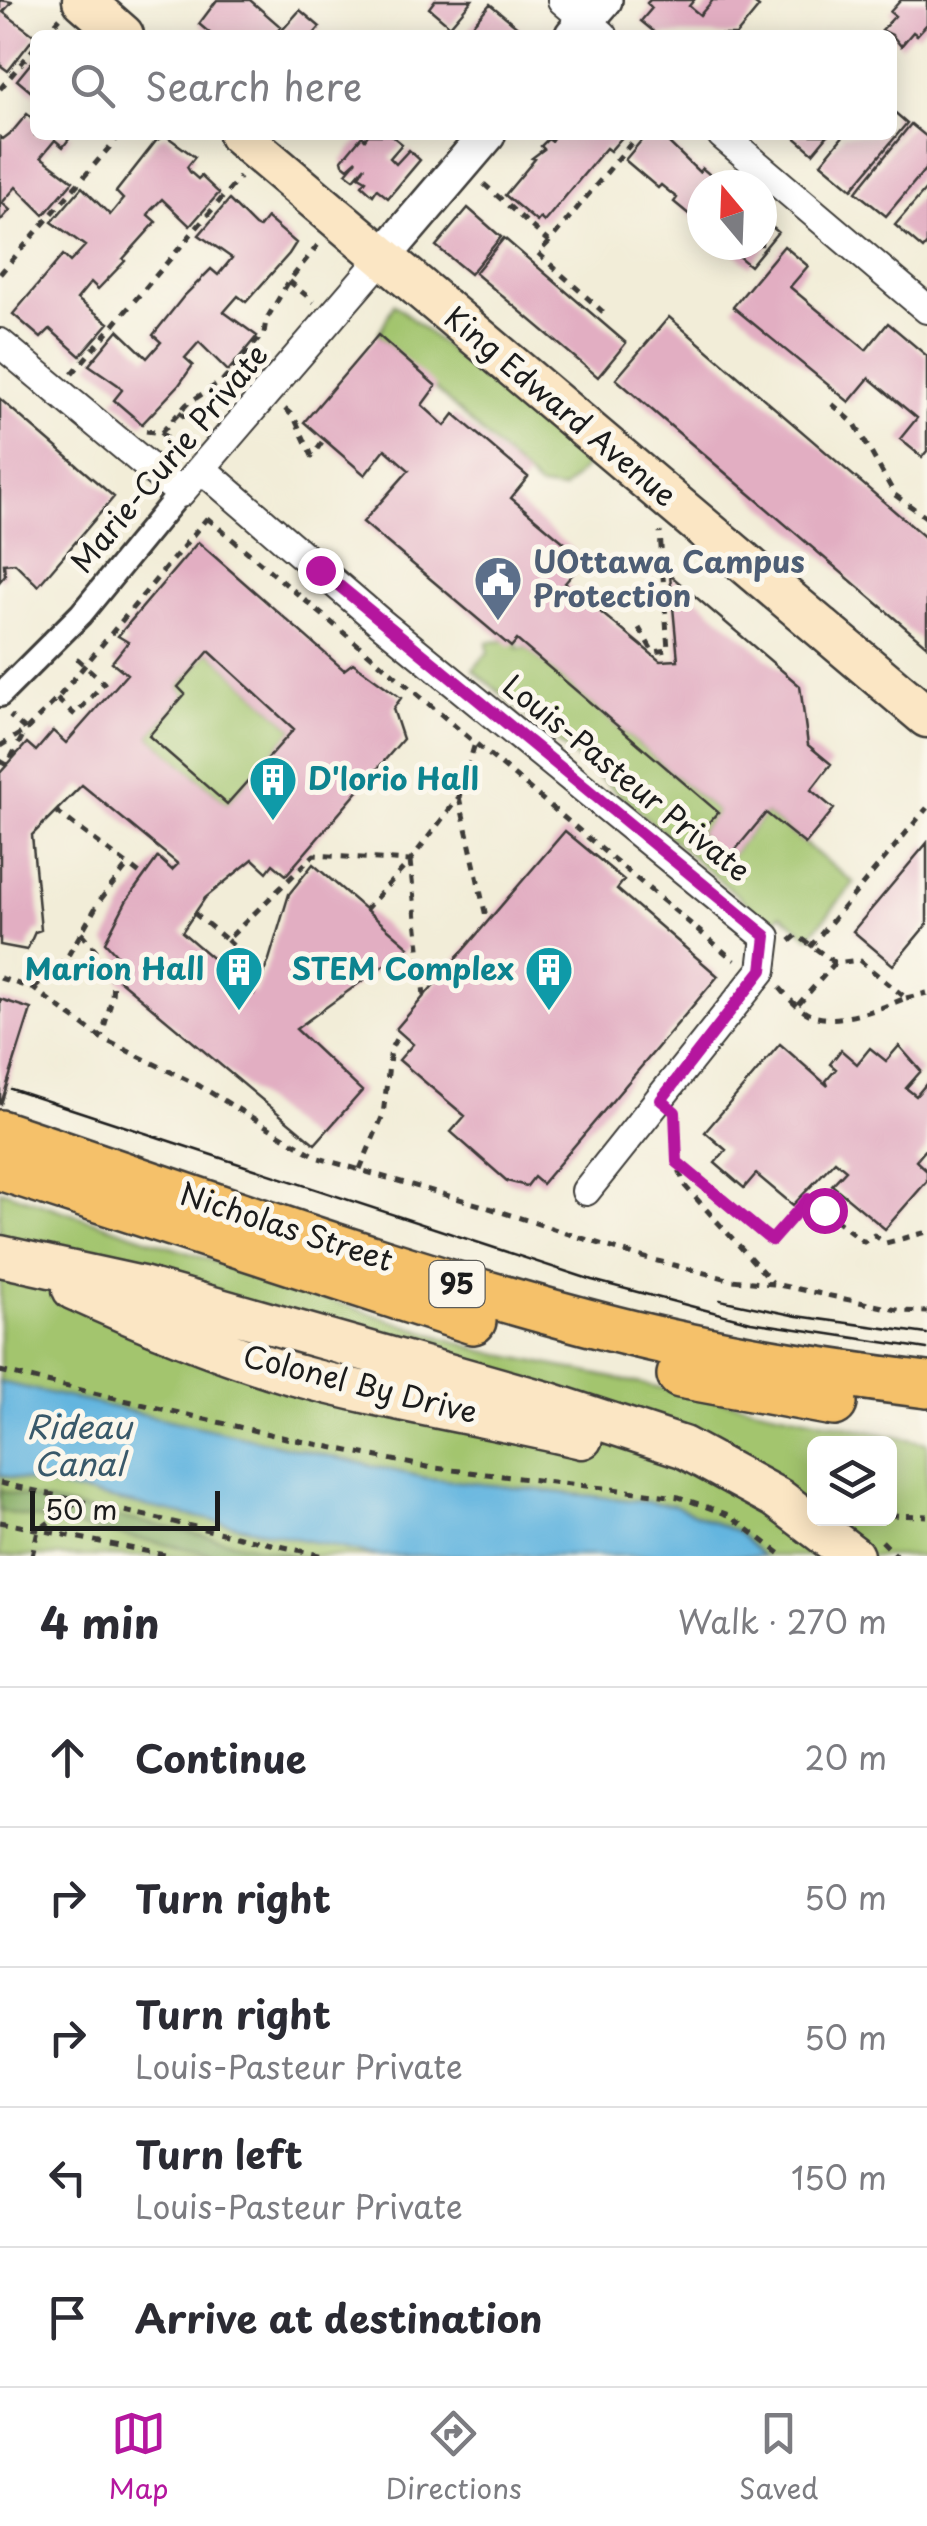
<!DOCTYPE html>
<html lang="en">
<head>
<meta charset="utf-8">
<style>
  body { margin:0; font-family:"Playpen Sans",sans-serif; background:#f2f2f3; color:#2b2b33 }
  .controls { position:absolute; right:30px; bottom:30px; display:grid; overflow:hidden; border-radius:15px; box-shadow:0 5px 25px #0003 }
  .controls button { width:90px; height:90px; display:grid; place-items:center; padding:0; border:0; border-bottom:2px solid #e1e1e2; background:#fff; color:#2b2b33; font:50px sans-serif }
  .compass { position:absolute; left:687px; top:170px; width:90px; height:90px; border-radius:50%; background:#fff; box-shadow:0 5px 25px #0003; rotate:341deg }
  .scale { position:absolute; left:30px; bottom:25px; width:190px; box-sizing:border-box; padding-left:10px; border:5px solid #1c1c1c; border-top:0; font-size:28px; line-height:35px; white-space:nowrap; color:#1c1c1c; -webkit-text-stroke:8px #fbf7ec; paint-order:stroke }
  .stop { position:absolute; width:30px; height:30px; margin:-22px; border:8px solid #b5179e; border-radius:50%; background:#fff }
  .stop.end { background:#b5179e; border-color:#fff; box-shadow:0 2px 10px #0008 }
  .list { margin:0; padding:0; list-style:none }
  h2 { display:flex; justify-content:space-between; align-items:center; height:130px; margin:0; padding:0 40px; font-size:42px }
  h2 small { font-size:32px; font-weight:400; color:#7c7c81 }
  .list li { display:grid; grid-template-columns:65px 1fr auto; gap:30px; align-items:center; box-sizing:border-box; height:140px; padding:0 40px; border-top:2px solid #e1e1e2 }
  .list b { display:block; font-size:38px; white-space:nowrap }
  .list p { margin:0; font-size:32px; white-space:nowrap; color:#7c7c81 }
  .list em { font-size:32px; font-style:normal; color:#7c7c81 }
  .icon { flex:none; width:55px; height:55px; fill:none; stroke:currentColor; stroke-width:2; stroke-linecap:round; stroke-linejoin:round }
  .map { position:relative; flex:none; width:927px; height:1556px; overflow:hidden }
  .search { position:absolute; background:#fff; box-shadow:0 5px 25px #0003; left:30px; right:30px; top:30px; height:110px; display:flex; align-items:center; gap:25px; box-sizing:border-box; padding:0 35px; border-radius:15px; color:#7c7c81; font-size:38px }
  .sheet { height:830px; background:#fff }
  nav { display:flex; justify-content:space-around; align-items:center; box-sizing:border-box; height:140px; border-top:2px solid #e1e1e2; background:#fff; font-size:28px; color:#7c7c81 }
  nav a { display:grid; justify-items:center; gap:5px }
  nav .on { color:#b5179e }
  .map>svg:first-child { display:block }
</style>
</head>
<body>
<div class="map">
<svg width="927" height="1556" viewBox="0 0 927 1556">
  <rect width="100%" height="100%" fill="#fbf7ec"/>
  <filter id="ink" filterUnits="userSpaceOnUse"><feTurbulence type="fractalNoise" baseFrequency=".01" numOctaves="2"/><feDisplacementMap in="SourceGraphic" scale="20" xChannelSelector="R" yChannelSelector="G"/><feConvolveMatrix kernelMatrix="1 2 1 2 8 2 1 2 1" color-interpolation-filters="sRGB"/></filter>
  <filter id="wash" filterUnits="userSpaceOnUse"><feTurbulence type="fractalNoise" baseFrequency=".0048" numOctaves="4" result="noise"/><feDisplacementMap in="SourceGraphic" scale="40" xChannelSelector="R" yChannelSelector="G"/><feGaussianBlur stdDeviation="2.25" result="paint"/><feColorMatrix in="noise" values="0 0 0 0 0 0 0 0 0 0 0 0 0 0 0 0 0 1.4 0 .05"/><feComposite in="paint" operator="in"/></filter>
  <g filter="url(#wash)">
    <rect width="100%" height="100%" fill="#f2edd8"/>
    <path fill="#a3c56e" stroke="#607045" stroke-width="2.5" fill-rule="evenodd" d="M394,304L587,465L563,490L539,487L378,335Z
      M517,640V648H527L718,812L699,833L727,860L766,813L854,883L809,937L781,914L771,924L473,670L488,652L487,642Z
      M209,651L294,729L227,804L149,736L185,694L178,687Z
      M0,1190L483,1351L927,1443V1556H763L739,1533L674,1505L426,1478L0,1382ZM814,1444H890V1518H814Z
      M0,1475L379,1556H0Z"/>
    <path fill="#82aa61" stroke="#4f633e" stroke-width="2.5" d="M0,1491L297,1556H223L0,1511Z"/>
    <path fill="#64b5df" stroke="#40687e" stroke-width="2.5" d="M0,1382L426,1478L674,1505L739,1533L763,1556H379L0,1475Z"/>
    <g id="blocks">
      <path fill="#e2aec2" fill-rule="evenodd" d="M0,0L12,2L3,12L35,36L8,71L0,65Z
        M217,0H250L281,27L274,35H212L199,24Z
        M435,0H472L450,26L429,8Z
        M650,0H694L689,6L700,15L713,0H750L759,7L736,35H658L641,21L652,8L647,3Z
        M901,0H927V24L917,35L913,32L901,46L892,35L882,30L895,16L890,12Z
        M490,4L525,33L523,35H464Z
        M300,10L320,27L313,35H278Z
        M35,58V95L17,80Z
        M892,110L907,123L852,189L821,163L844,135H892Z
        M27,114L35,120V135H72L63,147L55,140L41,157L73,181L44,215L16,187L2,203L10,210L0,221V137L3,139L12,132Z
        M911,124L927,137V167L886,216L856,192Z
        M165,135L195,157L187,167L190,172L198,179L201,176L219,193L190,226L162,199L151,210L148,215L156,222L123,259L125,261L98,289L91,282L77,299L109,323L80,356L50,329L41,338L13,314L63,255L70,262L85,246L52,222L82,187L110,215L123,199L116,192L156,141Z
        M368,135H391L402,144L390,158L396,164L409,150L420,160L388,198L377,189L373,195L362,185L366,180L359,176L365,166L354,179L346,173L357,160L348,168L343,164L342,160L362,136L365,139Z
        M549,135H624L610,151L606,148L544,222L540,218L537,222L505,195L535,159L532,158L544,149L541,146L548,139L551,141L553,138Z
        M646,135H661L699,172L702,168L722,185H702V225L674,202L677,198L661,185L658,188L625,160Z
        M792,135H828L813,153Z
        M927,188V244L923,249L895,225Z
        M229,200L255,226L259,228L267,218L296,243L289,254L246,302L238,296L224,312L257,336L228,371L199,342L185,358L193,365L179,385L142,424L114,400L122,390L118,385L89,365L118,330L147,358L161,342L153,335L184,296L211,269L218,275L232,258L199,235Z
        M468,208L501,237L470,274L436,246Z
        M762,219L778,232L750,266L725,245H762Z
        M504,238L626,343L598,377L475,273Z
        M784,246L808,266L790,287L866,350L888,323L927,356V451L922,457L900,439L917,418L869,378L849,402L733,307Z
        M669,317L927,539V646L616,379Z
        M378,335L436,386L422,405L445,426L454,414L528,477L511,498L585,560L565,583L660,661L678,660L670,575L800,686L808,745L831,764L811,790L834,809L805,844L766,813L727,860L699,833L718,812L517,640L511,647L363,522L409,470L385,449L365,475L304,422Z
        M0,399L114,497L38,586L15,563L4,564L5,575L0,581Z
        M198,542L344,670L353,663L401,698L393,709L403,739L286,875L273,864L267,872L253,859L205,898L182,932L254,994L268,963L289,894L313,864L409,947L296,1029L362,1091L315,1144L119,980L128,967L105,942L127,900L158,857L172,870L178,864L82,785L32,835L41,930L35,932L27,950L0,945V773L27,743L36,751L53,731L66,743L127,674L112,662L128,642L118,636ZM209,651L294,729L227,804L149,736L185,694L178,687Z
        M565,831L624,880L617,889L718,976L542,1184L534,1177L527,1186L507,1181L451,1132L465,1116L399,1060L413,1044L396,1029Z
        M927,843V924L893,965L853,931Z
        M0,999L31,1009L1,1104H0Z
        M780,1044L828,1086L826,1081L836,1069L830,1064L841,1050L857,1064L870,1048L886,1061L899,1046L921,1071L906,1088L916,1096L927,1083V1148L916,1161L927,1171V1181L885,1229L832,1185L846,1170L835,1161L793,1205L756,1174L744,1188L715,1163L726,1150L705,1132Z"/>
    </g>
  </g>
  <g filter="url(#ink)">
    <use href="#blocks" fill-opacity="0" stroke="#3c3b38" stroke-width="2.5"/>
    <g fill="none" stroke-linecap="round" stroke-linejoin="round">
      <g stroke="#3c3b38" stroke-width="28">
        <path id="pedestrian" d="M0,695L81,614L180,493"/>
      </g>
      <g stroke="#3c3b38" stroke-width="32">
        <path id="minor" d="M562,0L603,35
          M722,135L927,309
          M0,343L180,493L382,258
          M202,469L380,622L766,937L762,970L586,1191"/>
      </g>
      <g stroke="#3c3b38" stroke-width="40">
        <path id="tertiary" d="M573,35L604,0
          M382,258L487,135"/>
      </g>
      <g stroke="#3c3b38" stroke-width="45">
        <path id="secondary" d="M83,0L123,35
          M239,135L927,717
          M0,1256L142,1287L546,1402L683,1447L777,1498L853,1556
          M73,1289C143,1321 215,1351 288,1373C385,1400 484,1415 582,1438"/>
      </g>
      <g stroke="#3c3b38" stroke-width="50">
        <path id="primary" d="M0,1133C203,1201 406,1276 614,1329C716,1355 822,1372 927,1385
          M0,1167L473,1321
          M680,1375L834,1403"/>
      </g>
      <path stroke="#3c3b38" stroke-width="5" stroke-dasharray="8 8" stroke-linecap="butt" d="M45,35L60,18
        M0,89L35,47
        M484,184L549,242L638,135
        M549,242L538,253L603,312
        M0,274L120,135
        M289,281L314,302
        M72,374L240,177
        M832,404L855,424L895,495L927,518
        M285,409L294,417L312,456L322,442
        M179,412L200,430
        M146,431L161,433L187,404L222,381L264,333L266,320L289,281L321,241
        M161,433L182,450
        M207,518L735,961
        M639,628L653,652L668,650L660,532
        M57,699L75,715L104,683L71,653
        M0,746L26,730L10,716
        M0,761L7,765L26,730L57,699L207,518
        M459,797L487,921
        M56,811L144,877
        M410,861L424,996
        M365,910L410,861L459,797L476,740
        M194,913L227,940L314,855L410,861
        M81,933C120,977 118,981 101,1037
        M227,940L247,958L239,965L224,954L221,958L249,983L246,987
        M790,941L797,935L835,963
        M810,947L927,808
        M0,978L34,989L101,1038L198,1085L319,1158L480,1205L634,1255L732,1280L774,1284L902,1311L927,1312
        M780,988C789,998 798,1010 811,1015C837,1026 881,1008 906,998L859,960L835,963L797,1006
        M34,989L69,954L100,900L128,865
        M906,998L927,993
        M675,1123L677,1162L684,1185L772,1282
        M679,1164L772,1240L809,1199L864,1242L874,1235L886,1243L927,1232
        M360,1169L383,1115L391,1048L400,1032
        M0,1371L286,1438L427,1467L679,1497L729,1515L783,1556
        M0,1483L324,1556
        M890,1515L927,1516
        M0,1522L170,1556
        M882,1541L897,1556
        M32,1556L38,1530L81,1500"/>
      <use href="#pedestrian" stroke="#fff" stroke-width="22"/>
      <use href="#minor" stroke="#fff" stroke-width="28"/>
      <use href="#tertiary" stroke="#fff" stroke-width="35"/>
      <use href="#secondary" stroke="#fbe6c4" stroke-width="40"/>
      <use href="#primary" stroke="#f5c16b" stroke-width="45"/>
      <path stroke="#1c1c1c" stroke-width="2.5" d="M11,1089L592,1280L751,1322L927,1349
        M720,1300L797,1316L927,1334"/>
    </g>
  </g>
  <g fill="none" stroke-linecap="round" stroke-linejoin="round" filter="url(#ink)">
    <path stroke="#b5179e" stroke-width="12" d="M320,570L766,936L762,970L661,1100L675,1112L677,1162L766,1236L772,1240L808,1199L824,1210"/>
  </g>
  <defs>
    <g id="civic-pin" transform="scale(2.5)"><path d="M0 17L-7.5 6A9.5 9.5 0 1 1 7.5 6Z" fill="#5c6f8a" stroke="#fbf7ec"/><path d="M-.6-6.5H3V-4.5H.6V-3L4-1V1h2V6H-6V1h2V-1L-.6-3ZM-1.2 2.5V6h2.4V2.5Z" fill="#fff"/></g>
    <g id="building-pin" transform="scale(2.5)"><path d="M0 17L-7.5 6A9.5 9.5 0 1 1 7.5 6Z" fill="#0f9aa8" stroke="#fbf7ec"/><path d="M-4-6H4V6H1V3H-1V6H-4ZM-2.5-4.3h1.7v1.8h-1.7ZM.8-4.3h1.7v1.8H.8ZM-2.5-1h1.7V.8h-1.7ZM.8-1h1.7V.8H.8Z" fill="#fff"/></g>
  </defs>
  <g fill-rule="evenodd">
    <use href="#civic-pin" x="498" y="580"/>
    <use href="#building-pin" x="273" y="780"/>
    <use href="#building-pin" x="239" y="970"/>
    <use href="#building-pin" x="549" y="970"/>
  </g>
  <g text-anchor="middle" stroke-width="10" stroke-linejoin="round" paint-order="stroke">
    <rect fill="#fbf7ec" stroke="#5f5e5a" stroke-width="2.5" x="429.5" y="1261" width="55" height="46" rx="8"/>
    <g font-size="28" font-weight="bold" fill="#1c1c1c">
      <text x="457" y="1294">95</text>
    </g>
    <g font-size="30" fill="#1c1c1c" stroke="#fbf7ec">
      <text transform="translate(560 407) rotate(40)" y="10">King Edward Avenue</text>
      <text transform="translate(170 459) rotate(-50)" y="10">Marie-Curie Private</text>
      <text transform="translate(626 779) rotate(39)" y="10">Louis-Pasteur Private</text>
      <text transform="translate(286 1228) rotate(18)" y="10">Nicholas Street</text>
      <text transform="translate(360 1385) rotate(14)" y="10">Colonel By Drive</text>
    </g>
    <g font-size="30" font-weight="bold" fill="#4e5e75" stroke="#fbf7ec" text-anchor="start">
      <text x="533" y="573">UOttawa Campus<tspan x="533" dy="34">Protection</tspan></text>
    </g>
    <g font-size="30" font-weight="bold" fill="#0d838f" stroke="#fbf7ec" text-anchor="end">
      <text x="308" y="790" text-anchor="start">D'lorio Hall</text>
      <text x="204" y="980">Marion Hall</text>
      <text x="514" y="980">STEM Complex</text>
    </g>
    <g font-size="32" font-style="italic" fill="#39596a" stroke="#fbf7ec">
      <text x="79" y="1439">Rideau<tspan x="79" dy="37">Canal</tspan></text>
    </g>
  </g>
</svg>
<div class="controls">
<button><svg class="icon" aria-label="layers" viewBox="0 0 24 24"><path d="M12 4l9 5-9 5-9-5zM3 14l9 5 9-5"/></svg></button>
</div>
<svg class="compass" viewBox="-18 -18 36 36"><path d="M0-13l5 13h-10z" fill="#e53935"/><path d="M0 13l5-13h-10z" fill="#7c7c81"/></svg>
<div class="scale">50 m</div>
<div class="stop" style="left:824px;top:1210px"></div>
<div class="stop end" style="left:320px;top:570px"></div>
<div class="search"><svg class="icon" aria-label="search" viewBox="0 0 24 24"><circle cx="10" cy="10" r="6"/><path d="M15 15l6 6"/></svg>Search here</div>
</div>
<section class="sheet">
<h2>4 min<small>Walk · 270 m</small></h2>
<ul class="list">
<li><svg class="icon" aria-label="ahead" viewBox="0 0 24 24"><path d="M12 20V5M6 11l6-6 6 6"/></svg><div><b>Continue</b></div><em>20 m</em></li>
<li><svg class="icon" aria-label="right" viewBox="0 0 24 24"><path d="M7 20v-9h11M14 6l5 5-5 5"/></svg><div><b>Turn right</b></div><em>50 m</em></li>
<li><svg class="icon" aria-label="right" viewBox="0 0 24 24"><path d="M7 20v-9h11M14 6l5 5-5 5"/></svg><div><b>Turn right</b><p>Louis-Pasteur Private</p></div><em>50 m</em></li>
<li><svg class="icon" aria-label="left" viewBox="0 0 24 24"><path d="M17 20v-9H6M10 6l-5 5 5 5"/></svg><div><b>Turn left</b><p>Louis-Pasteur Private</p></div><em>150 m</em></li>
<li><svg class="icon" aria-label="arrive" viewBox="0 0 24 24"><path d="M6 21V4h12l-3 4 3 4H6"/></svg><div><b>Arrive at destination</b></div></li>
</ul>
</section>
<nav>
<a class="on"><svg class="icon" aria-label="map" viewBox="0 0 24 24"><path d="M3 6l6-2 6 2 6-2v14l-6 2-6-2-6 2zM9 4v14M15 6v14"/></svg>Map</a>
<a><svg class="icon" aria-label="directions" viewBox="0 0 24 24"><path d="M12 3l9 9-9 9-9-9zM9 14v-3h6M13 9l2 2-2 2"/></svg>Directions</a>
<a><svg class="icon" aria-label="saved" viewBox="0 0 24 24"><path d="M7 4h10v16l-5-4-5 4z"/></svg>Saved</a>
</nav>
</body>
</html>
